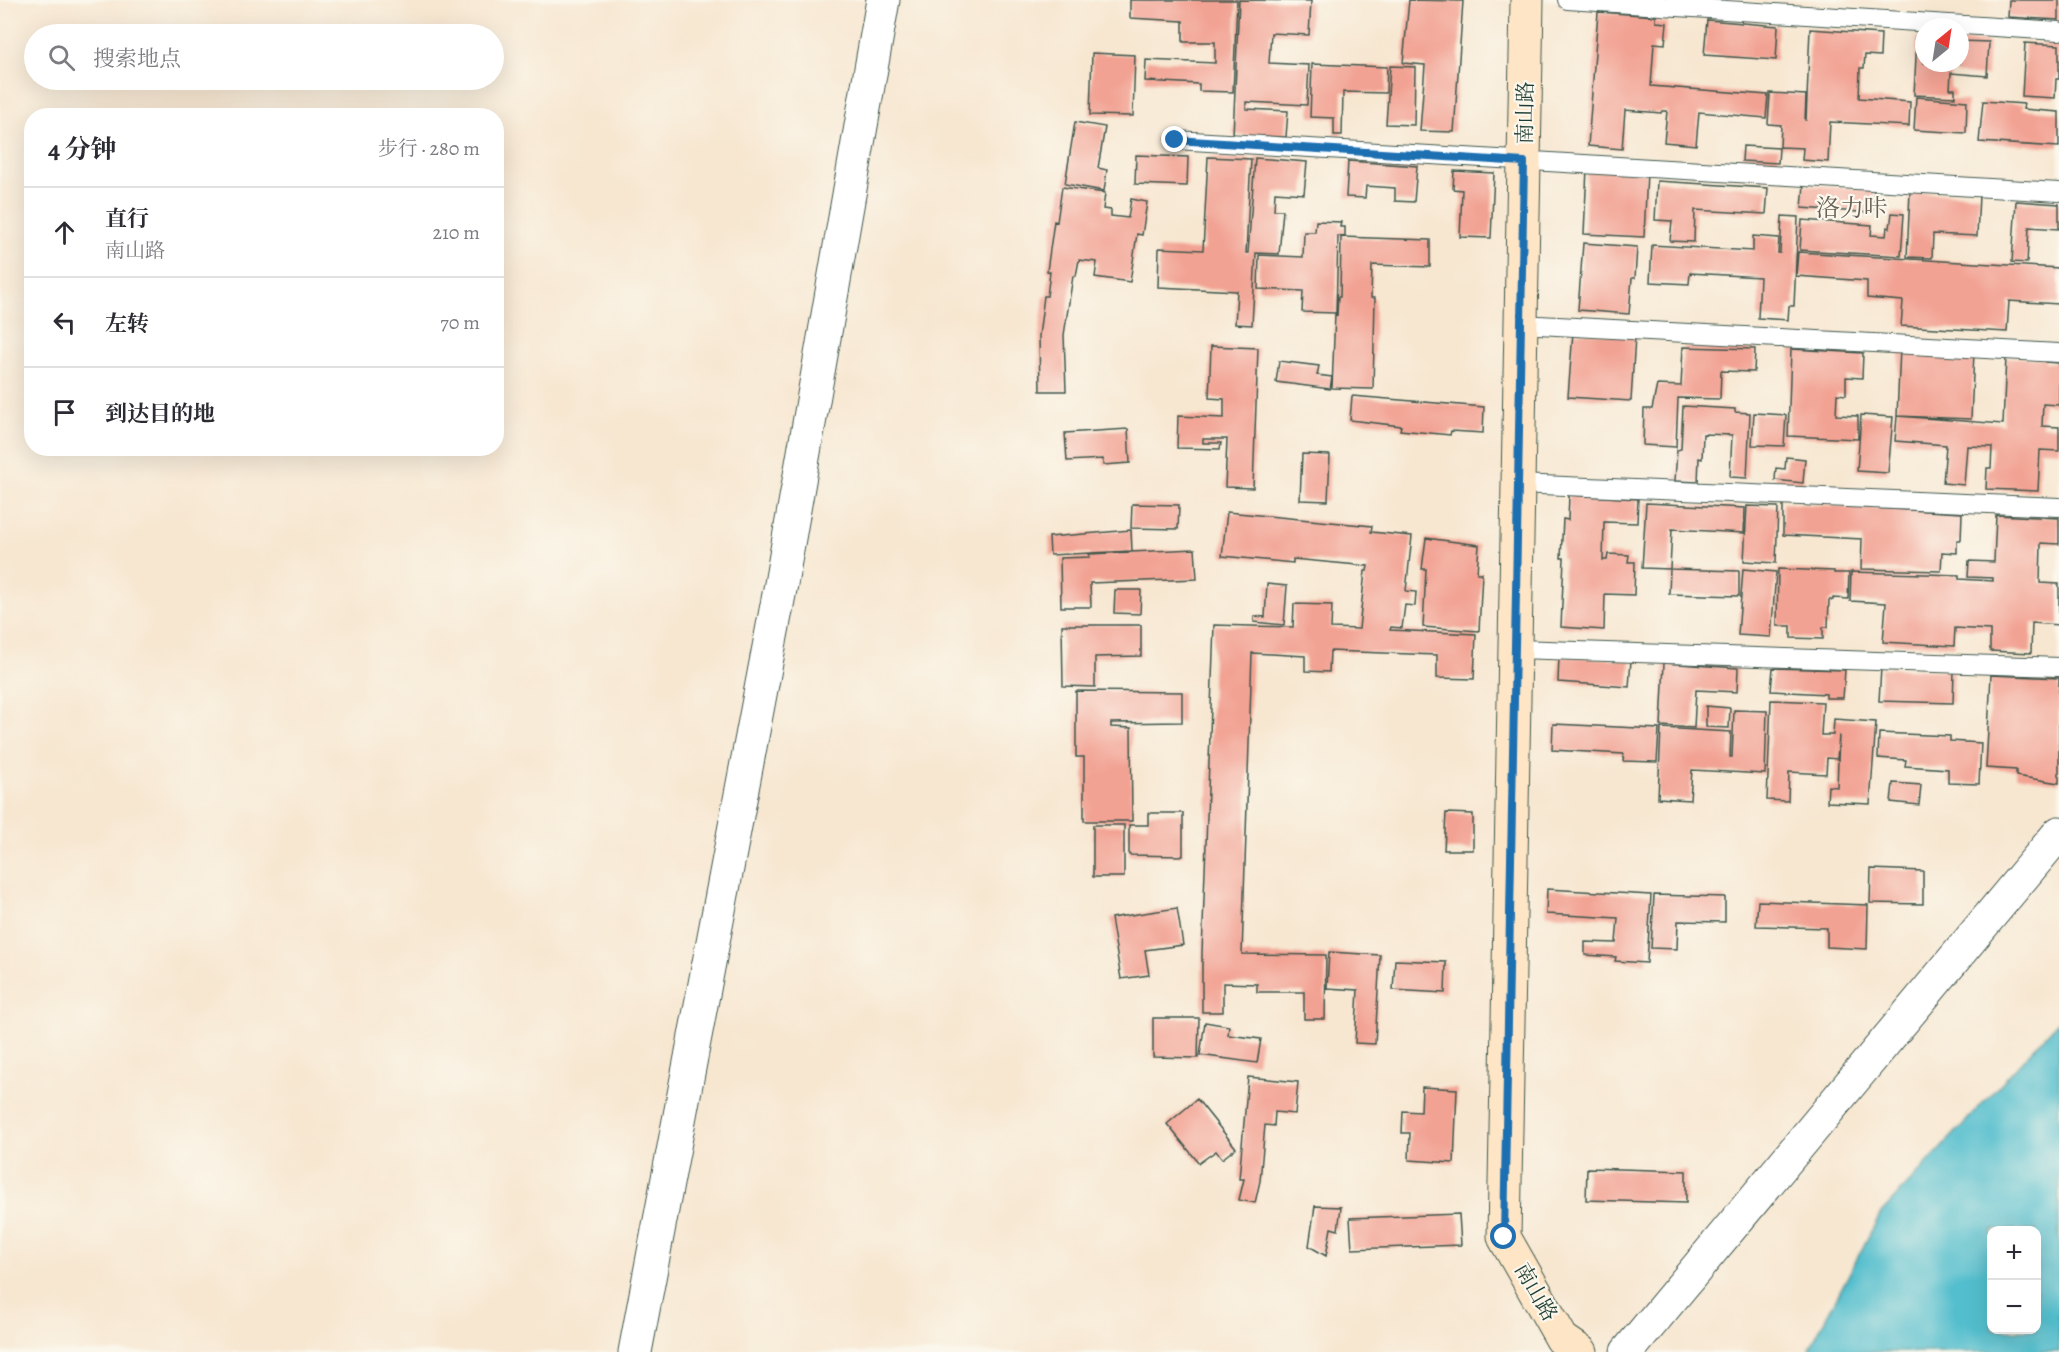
<!DOCTYPE html>
<html lang="zh">
<head>
<meta charset="utf-8">
<style>
  body { margin:0; font-family:Alegreya,"Noto Serif SC",serif; background:#f7f7f7; color:#2b2b33 }
  .controls { position:absolute; right:18px; bottom:18px; display:grid; overflow:hidden; border-radius:12px; box-shadow:0 6px 24px #0002 }
  .controls button { width:54px; height:54px; display:grid; place-items:center; padding:0; border:0; border-bottom:2px solid #e1e1e2; background:#fff; color:#2b2b33; font:30px sans-serif }
  .compass { position:absolute; left:1915px; top:18px; width:54px; height:54px; border-radius:50%; background:#fff; box-shadow:0 6px 24px #0002; rotate:30deg }
  .stop { position:absolute; width:18px; height:18px; margin:-14px; border:4px solid #1f6fb2; border-radius:50%; background:#fff }
  .stop.end { background:#1f6fb2; border-color:#fff; box-shadow:0 2px 6px #0008 }
  .list { margin:0; padding:0; list-style:none }
  h2 { display:flex; justify-content:space-between; align-items:center; height:78px; margin:0; padding:0 24px; font-size:26px }
  h2 small { font-size:20px; font-weight:400; color:#7c7c81 }
  .list li { display:grid; grid-template-columns:39px 1fr auto; gap:18px; align-items:center; box-sizing:border-box; height:90px; padding:0 24px; border-top:2px solid #e1e1e2 }
  .list b { display:block; font-size:22px; white-space:nowrap }
  .list p { margin:0; font-size:20px; white-space:nowrap; color:#7c7c81 }
  .list em { font-size:20px; font-style:normal; color:#7c7c81 }
  .icon { flex:none; width:33px; height:33px; fill:none; stroke:currentColor; stroke-width:2; stroke-linecap:round; stroke-linejoin:round }
  .map { position:relative; flex:none; width:2059px; height:1352px; overflow:hidden }
  .search { position:absolute; background:#fff; box-shadow:0 6px 24px #0002; left:24px; top:24px; width:480px; height:66px; display:flex; align-items:center; gap:15px; box-sizing:border-box; padding:0 21px; border-radius:33px; color:#7c7c81; font-size:22px }
  .panel { position:absolute; background:#fff; box-shadow:0 6px 24px #0002; left:24px; top:108px; width:480px; height:348px; border-radius:24px }
  .map>svg:first-child { display:block }
</style>
</head>
<body>
<div class="map">
<svg width="2059" height="1352" viewBox="0 0 2059 1352">
  <rect width="100%" height="100%" fill="#fbf7ec"/>
  <filter id="ink" filterUnits="userSpaceOnUse"><feTurbulence type="fractalNoise" baseFrequency=".0167" numOctaves="2"/><feDisplacementMap in="SourceGraphic" scale="12" xChannelSelector="R" yChannelSelector="G"/><feConvolveMatrix kernelMatrix="1 2 1 2 8 2 1 2 1" color-interpolation-filters="sRGB"/></filter>
  <filter id="wash" filterUnits="userSpaceOnUse"><feTurbulence type="fractalNoise" baseFrequency=".008" numOctaves="4" result="noise"/><feDisplacementMap in="SourceGraphic" scale="24" xChannelSelector="R" yChannelSelector="G"/><feGaussianBlur stdDeviation="1.35" result="paint"/><feColorMatrix in="noise" values="0 0 0 0 0 0 0 0 0 0 0 0 0 0 0 0 0 1.4 0 .05"/><feComposite in="paint" operator="in"/></filter>
  <g filter="url(#wash)">
    <rect width="100%" height="100%" fill="#f7e7d1"/>
    <path fill="#52becd" stroke="#387e80" stroke-width="1.5" fill-rule="evenodd" d="M2059,1021V1352H1808L1881,1213ZM1992,1230H2036V1330H1992Z"/>
    <g id="blocks">
      <path fill="#f2a293" d="M1130,0H1237L1233,92L1199,91V84L1145,81L1146,60L1215,63V42H1183V21L1130,18Z
        M1239,0L1311,1L1309,35L1271,33L1269,63L1309,65L1307,105L1246,102V109L1288,111L1286,137L1233,135Z
        M1409,0L1463,1L1454,132L1420,131L1425,65L1403,63Z
        M2009,0H2059V20L2008,17Z
        M1598,12L1656,16V22L1667,23L1665,44L1654,43L1651,86L1768,95L1766,118L1699,112L1696,145L1664,142L1667,111H1662L1661,113L1625,110L1622,149L1588,146Z
        M1707,20L1778,26L1776,60L1704,55Z
        M1810,29L1881,34L1880,56L1865,55L1864,68H1860L1859,98L1910,102L1909,126L1830,122L1828,162L1802,160L1803,148L1780,147L1781,125L1768,124L1770,93L1806,95L1805,120H1806Z
        M1917,38L1924,39V63H1960V41L1989,42L1987,76L1951,73L1950,89H1955V97L1914,95Z
        M2025,43L2059,45V79H2056L2055,98L2022,96Z
        M1092,53L1135,55L1133,116L1090,115Z
        M1312,64L1387,67L1386,93L1343,92L1342,135H1334V118L1310,117Z
        M1390,66L1415,67L1414,125L1386,124Z
        M1916,97L1967,101L1966,133L1914,130Z
        M1983,101L2024,104L2023,109L2059,112V147L1979,142Z
        M1075,122L1105,127L1098,168L1107,170L1104,191L1065,184Z
        M1743,146L1779,148L1778,163L1742,161Z
        M1136,155L1188,157L1187,186L1135,184Z
        M1208,157L1251,159L1246,253H1248L1255,158L1307,162L1304,194L1275,192L1274,210H1283L1279,254L1256,253L1252,325L1235,324L1237,291L1158,287L1159,248L1203,250Z
        M1348,161L1417,166L1414,202L1395,201V188L1366,186L1365,198L1346,197Z
        M1587,168L1647,172L1644,237L1584,234Z
        M1454,171L1494,173L1491,238L1460,237L1462,190L1453,189Z
        M1657,181L1768,188L1766,214L1695,210L1694,242L1670,241L1672,221L1655,220Z
        M1804,185L1874,190L1873,213L1802,208Z
        M1062,187L1105,193L1103,209L1111,210V216L1128,218L1131,199L1147,202L1142,235L1137,234L1130,282L1095,277L1097,262L1079,260L1076,276H1073L1064,335L1066,391H1040L1039,336L1044,296H1047L1050,272L1047,271L1054,221L1057,222Z
        M1910,192L1979,195L1977,236L1933,234L1932,258L1907,257Z
        M2016,201L2059,204V229L2029,227L2027,263L2012,262Z
        M1892,213L1904,214L1901,256L1800,250L1802,220L1872,225L1871,235L1886,236L1887,227L1890,228Z
        M1782,216L1798,217L1794,306H1789L1788,320L1758,318L1760,277L1690,273L1689,284L1650,282L1652,245L1753,251V236L1779,238L1778,253H1780Z
        M1316,221L1341,222L1340,227H1345V236H1338L1336,313L1302,312L1303,291L1258,289L1259,255L1303,257L1304,232H1315Z
        M1341,237L1430,240V267L1372,265L1371,298H1375L1373,389L1332,388L1335,314L1337,315L1338,297H1340Z
        M1583,243L1637,247L1635,278H1632L1629,314L1578,310Z
        M1798,252L2059,268V304L2009,301L2007,332L1901,326L1903,301L1867,298V281L1796,276Z
        M1573,332L1635,336L1631,401L1568,397Z
        M1211,346L1258,348L1253,488L1225,487L1227,439H1203V443H1221L1220,449L1177,448L1178,416L1224,418V399L1209,398Z
        M1683,347L1755,349L1754,372L1721,371L1720,399L1678,398L1676,447L1643,445L1644,409H1652L1657,385L1681,386Z
        M1900,348L1974,352L1971,419L1897,416Z
        M1791,349L1863,353L1862,378L1846,377V395L1837,394L1836,415L1858,416V439L1788,436Z
        M2006,357L2045,359V362L2059,363V405L2043,404L2042,426L2059,427V451L2040,450L2038,491L1986,489L1987,468H1991L1992,447L1967,446L1964,485L1943,483L1946,445L1895,441L1897,416L2003,424Z
        M1279,361L1319,366L1317,375L1332,377L1330,389L1276,382Z
        M1352,396L1484,407L1483,433L1451,431L1450,435L1400,430L1401,426L1350,420Z
        M1683,406L1735,409V412L1750,413L1747,478L1730,477L1732,435L1703,434L1702,459L1699,458L1698,482L1675,481L1677,450L1681,449Z
        M1754,413L1786,415L1784,446L1752,445Z
        M1861,415L1893,417L1888,473L1857,471Z
        M1128,429L1130,463L1103,465V459L1067,461L1065,433Z
        M1302,454L1330,455L1328,501L1300,500Z
        M1786,457L1805,459L1803,483L1775,480L1776,468L1785,469Z
        M1569,495L1638,499L1637,523L1604,522L1603,560H1607L1608,554L1629,555L1628,562H1635L1634,595L1605,594L1604,630L1561,627L1564,558H1561L1563,519L1568,520Z
        M1646,503L1745,508L1744,533L1672,529L1670,569L1739,571V596L1669,594L1670,569L1642,568Z
        M1783,503L1962,513L1961,540H1957V553L1942,552L1941,571L1861,569L1862,539L1783,535Z
        M1132,504L1179,505L1178,529L1131,528Z
        M1747,506L1778,507L1776,563L1744,561Z
        M1227,512L1372,526L1371,532L1412,536L1406,591L1416,592L1415,606L1405,605L1402,628L1391,627L1390,630L1476,634L1474,679L1437,678V655L1330,651L1329,672L1305,671V656L1252,653L1242,954L1326,955L1325,1019H1304V992H1257V984L1223,983V1012H1202V953L1214,625L1293,627L1294,604L1332,605L1331,628L1359,629L1365,571H1367L1368,566L1293,559V563L1222,556Z
        M1996,515L2059,518V544L2041,543L2040,583L2059,584V625L2032,623L2031,653L1990,651V630L1955,628L1954,646L1883,642L1886,603L1850,601L1851,572L1959,575V579L1993,581V578L1968,577L1969,561L1994,562Z
        M1131,530L1132,551L1050,555L1049,537Z
        M1426,538L1479,545L1477,573H1482L1479,631L1423,627L1426,569H1422Z
        M1195,549L1197,579L1090,583L1091,607H1061L1060,558L1090,557L1089,554Z
        M1743,569L1776,572L1771,637L1738,635Z
        M1778,569L1834,571V573H1849L1848,599L1833,598V600H1829L1828,627H1823V639L1791,638V626H1777Z
        M1267,584L1287,586L1284,625L1254,622V616L1265,617Z
        M1115,590H1141L1140,614L1114,613Z
        M1062,625H1141V656L1095,657V687L1063,686Z
        M1559,656L1631,660L1629,687L1558,682Z
        M1664,663L1738,668L1737,692L1696,690L1694,728L1661,726Z
        M1773,668L1845,670L1843,698H1826V694L1771,691Z
        M1881,668L1954,671L1953,703L1879,701Z
        M1991,675L2059,678V783L2016,776V770L1986,768Z
        M1076,691L1182,692V722L1111,723V727L1131,728L1132,821H1084V757H1076Z
        M1771,700L1823,702L1821,735H1833L1834,719L1876,722L1870,804L1827,802L1828,786L1837,787L1839,735L1837,759L1827,758L1826,774L1789,772L1788,801L1767,800Z
        M1706,706L1730,708L1729,728L1706,727Z
        M1734,710L1767,711L1765,774L1692,770L1690,800L1658,798L1661,728L1731,732L1730,757H1732Z
        M1553,724L1659,729L1657,762L1623,761L1624,754L1552,750Z
        M1879,733L1950,736V741L1981,743L1979,784L1948,783V769L1905,766L1906,760L1878,758Z
        M1893,783L1921,785L1919,805L1891,802Z
        M1148,813H1183V856L1129,855V825H1148Z
        M1446,813L1473,814V850H1444Z
        M1093,825H1124V877H1093Z
        M1871,869L1923,871V904L1870,903Z
        M1547,889L1651,895L1647,963L1615,961L1616,957L1585,955V942L1616,943L1618,918L1546,914Z
        M1654,895L1725,897V922L1678,921L1677,949L1651,948Z
        M1758,901L1868,905L1867,949L1827,947V928L1756,926Z
        M1177,908L1183,945L1145,950L1149,975L1121,979L1111,918Z
        M1329,952L1380,955L1375,1044L1355,1043L1358,990L1327,988Z
        M1395,960L1446,962L1445,993L1393,990Z
        M1153,1018H1199L1198,1058L1153,1057Z
        M1205,1022L1229,1026L1228,1035L1261,1039L1257,1063L1200,1055Z
        M1248,1077L1298,1082L1295,1114L1275,1112L1274,1126L1265,1125L1260,1181L1255,1203L1239,1200L1244,1179H1239Z
        M1422,1087L1457,1089L1454,1163L1409,1160L1410,1133H1402L1403,1111L1421,1112Z
        M1197,1099L1236,1148L1222,1159L1216,1151L1199,1163L1167,1124Z
        M1587,1168L1686,1171V1203L1586,1200Z
        M1315,1206L1341,1207L1338,1230L1331,1228L1326,1256L1309,1246Z
        M1459,1214L1461,1245L1352,1249L1350,1218Z"/>
    </g>
  </g>
  <g filter="url(#ink)">
    <use href="#blocks" fill-opacity="0" stroke="#3f564c" stroke-width="1.5"/>
    <g fill="none" stroke-linecap="round" stroke-linejoin="round">
      <g stroke="#3f564c" stroke-width="20">
        <path id="lane" d="M1567,0L2059,31
          M1175,140L2059,192
          M1520,324L2059,353
          M1518,484L2059,507
          M1515,649L2059,667"/>
      </g>
      <g stroke="#3f564c" stroke-width="35">
        <path id="street" d="M635,1352L781,584L883,0
          M1627,1352L2059,833"/>
      </g>
      <g stroke="#3f564c" stroke-width="35">
        <path id="secondary" d="M1527,0L1504,1237L1562,1339L1581,1352"/>
      </g>
      <use href="#lane" stroke="#fff" stroke-width="18"/>
      <use href="#street" stroke="#fff" stroke-width="33"/>
      <use href="#secondary" stroke="#fde5c5" stroke-width="33"/>
    </g>
  </g>
  <g fill="none" stroke-linecap="round" stroke-linejoin="round" filter="url(#ink)">
    <path stroke="#1f6fb2" stroke-width="8" d="M1175,140L1524,162L1504,1237"/>
  </g>
  <g text-anchor="middle" stroke-width="4.5" stroke-linejoin="round" paint-order="stroke">
    <g font-size="21" fill="#1f3d34" stroke="#fbf7ec">
      <text transform="translate(1525 113) rotate(-89)" y="7">南山路</text>
      <text transform="translate(1536 1292) rotate(60)" y="7">南山路</text>
    </g>
    <g font-size="24" fill="#696055" stroke="#fbf7ec">
      <text x="1852" y="216">洛力咔</text>
    </g>
  </g>
</svg>
<div class="controls">
<button>+</button>
<button>−</button>
</div>
<svg class="compass" viewBox="-18 -18 36 36"><path d="M0-13l5 13h-10z" fill="#e53935"/><path d="M0 13l5-13h-10z" fill="#7c7c81"/></svg>
<div class="stop" style="left:1504px;top:1237px"></div>
<div class="stop end" style="left:1175px;top:140px"></div>
<div class="search"><svg class="icon" aria-label="search" viewBox="0 0 24 24"><circle cx="10" cy="10" r="6"/><path d="M15 15l6 6"/></svg>搜索地点</div>
<section class="panel">
<h2>4 分钟<small>步行 · 280 m</small></h2>
<ul class="list">
<li><svg class="icon" aria-label="ahead" viewBox="0 0 24 24"><path d="M12 20V5M6 11l6-6 6 6"/></svg><div><b>直行</b><p>南山路</p></div><em>210 m</em></li>
<li><svg class="icon" aria-label="left" viewBox="0 0 24 24"><path d="M17 20v-9H6M10 6l-5 5 5 5"/></svg><div><b>左转</b></div><em>70 m</em></li>
<li><svg class="icon" aria-label="arrive" viewBox="0 0 24 24"><path d="M6 21V4h12l-3 4 3 4H6"/></svg><div><b>到达目的地</b></div></li>
</ul>
</section>
</div>
</body>
</html>
